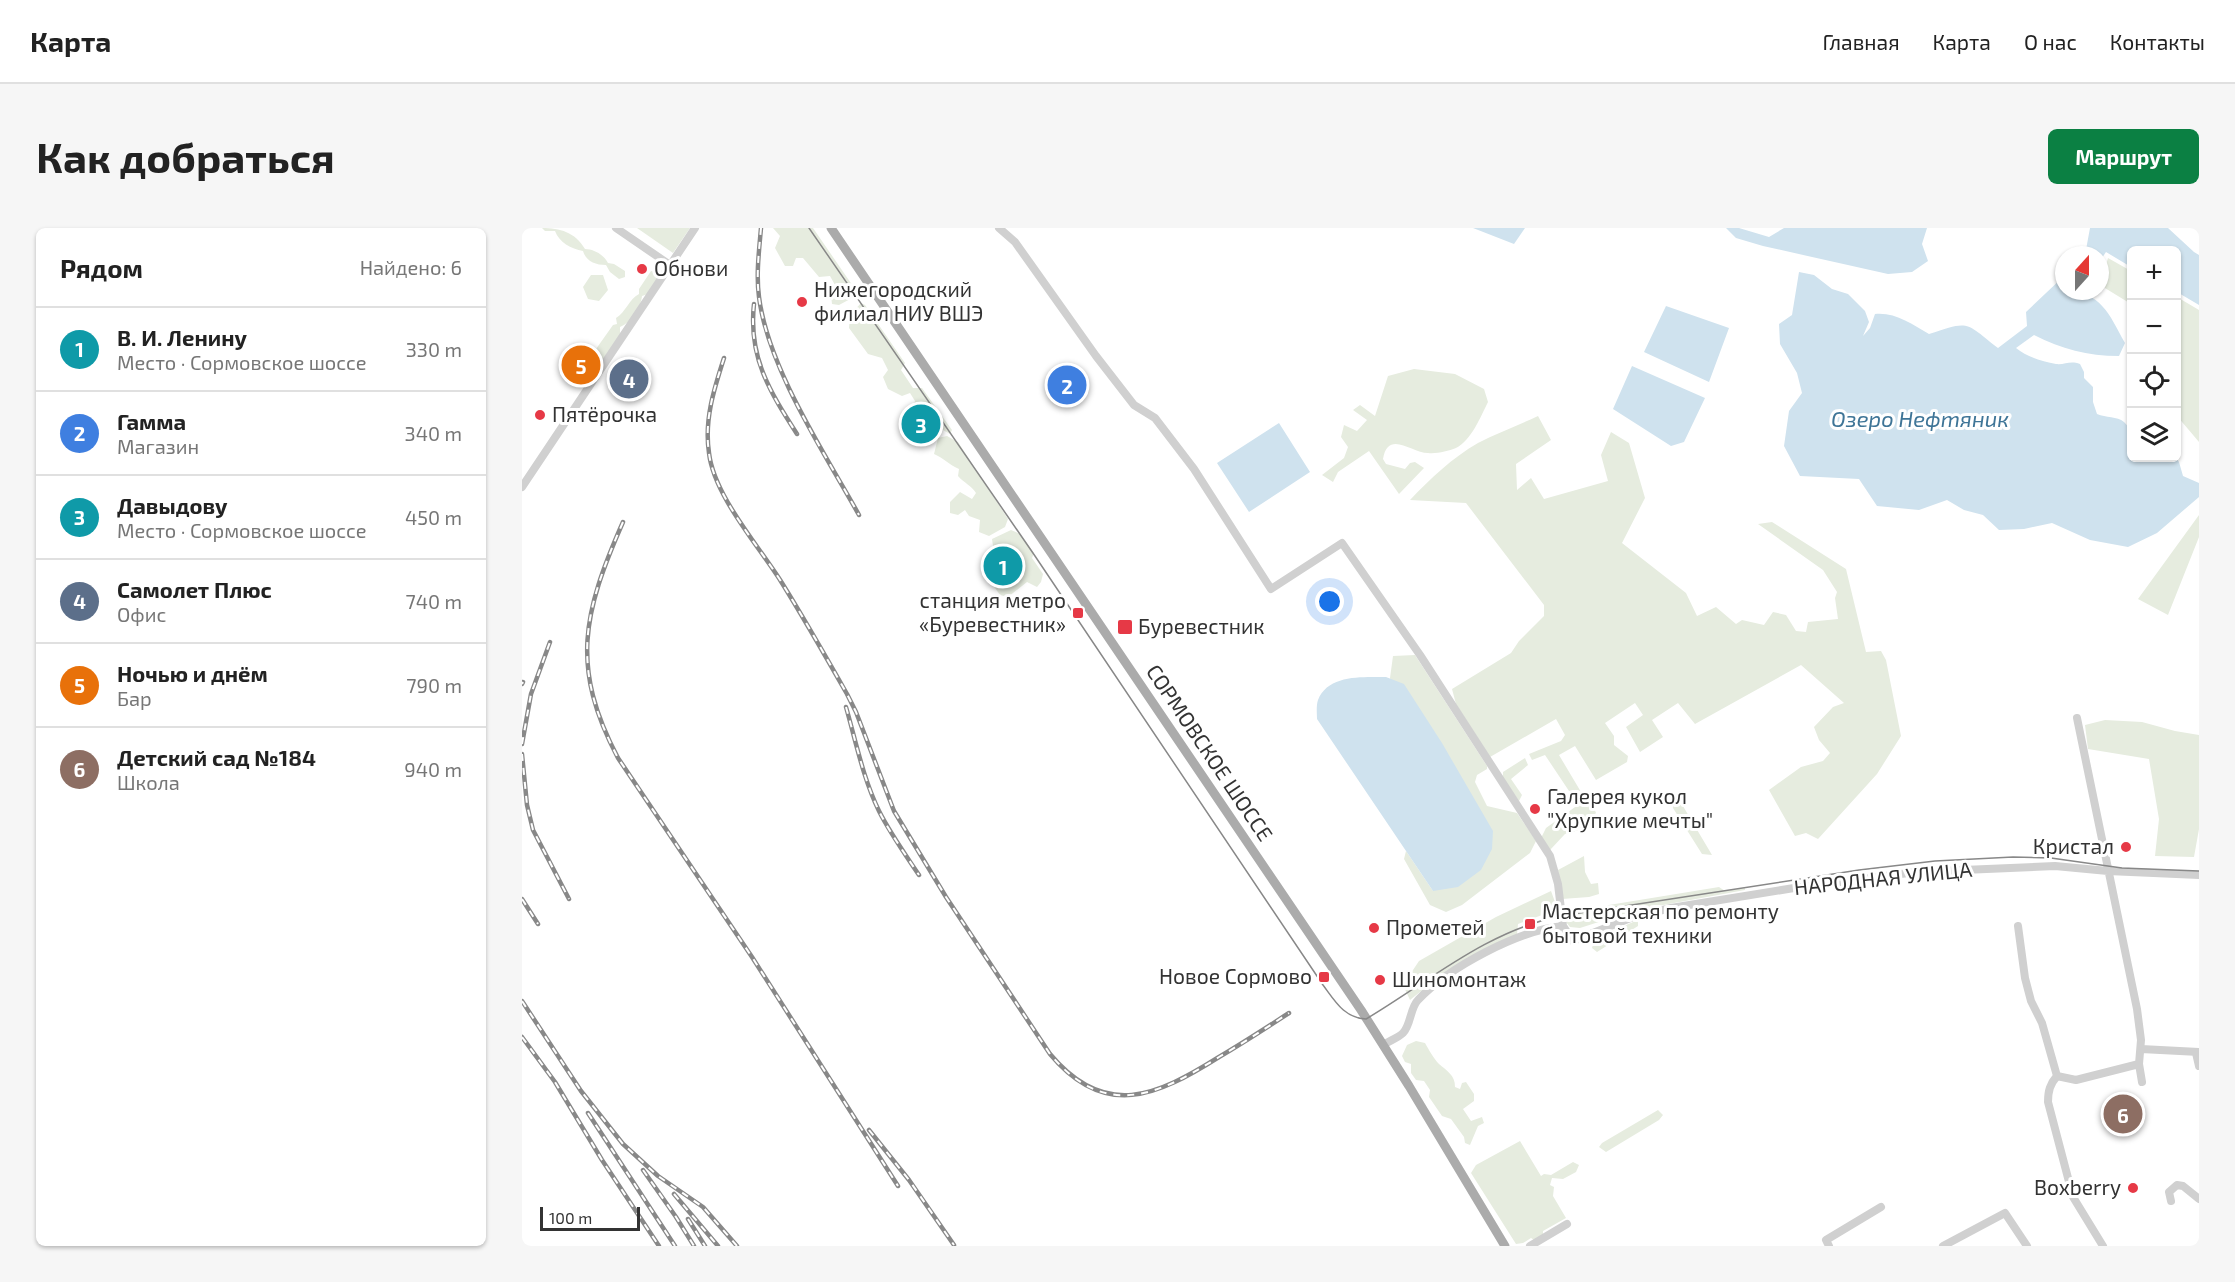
<!DOCTYPE html>
<html lang="ru">
<head>
<meta charset="utf-8">
<style>
  body { margin:0; font-family:"Exo 2",sans-serif; background:#f6f6f6; color:#222 }
  .controls { position:absolute; right:18px; top:18px; display:grid; overflow:hidden; border-radius:9px; box-shadow:0 2px 4px #0004 }
  .controls button { width:54px; height:54px; display:grid; place-items:center; padding:0; border:0; border-bottom:2px solid #e0e0e0; background:#fff; color:#222; font:30px sans-serif }
  .compass { position:absolute; left:1533px; top:18px; width:54px; height:54px; border-radius:50%; background:#fff; box-shadow:0 2px 4px #0004; rotate:21deg }
  .scale { position:absolute; left:18px; bottom:15px; width:100px; box-sizing:border-box; padding-left:6px; border:3px solid #333; border-top:0; font-size:16px; line-height:21px; white-space:nowrap; color:#333; -webkit-text-stroke:4px #fff; paint-order:stroke }
  .you { position:absolute; left:808px; top:374px; width:21px; height:21px; margin:-15px; border:4px solid #fff; border-radius:50%; background:#1a73e8; box-shadow:0 0 0 9px #1a73e833 }
  .badge { display:grid; place-items:center; width:39px; height:39px; border-radius:50%; background:#0b8043; color:#fff; font-size:20px; font-weight:700 }
  .pin { position:absolute; translate:-50% -50%; border:3px solid #fff; box-shadow:0 2px 6px #0006 }
  .list { margin:0; padding:0; list-style:none }
  h2 { display:flex; justify-content:space-between; align-items:center; height:78px; margin:0; padding:0 24px; font-size:26px }
  h2 small { font-size:20px; font-weight:400; color:#767676 }
  .list li { display:grid; grid-template-columns:39px 1fr auto; gap:18px; align-items:center; box-sizing:border-box; height:84px; padding:0 24px; border-top:2px solid #e0e0e0 }
  .list b { display:block; font-size:22px; white-space:nowrap }
  .list p { margin:0; font-size:20px; white-space:nowrap; color:#767676 }
  .list em { font-size:20px; font-style:normal; color:#767676 }
  .icon { flex:none; width:33px; height:33px; fill:none; stroke:currentColor; stroke-width:2; stroke-linecap:round; stroke-linejoin:round }
  .map { position:relative; flex:none; width:1677px; height:1018px; overflow:hidden; border-radius:9px }
  header { display:flex; align-items:center; gap:36px; box-sizing:border-box; height:84px; padding:0 30px; background:#fff; border-bottom:2px solid #e0e0e0 }
  header strong { font-size:28px }
  nav { display:flex; gap:33px; margin-inline-start:auto; font-size:21px }
  .intro { display:flex; align-items:center; justify-content:space-between; box-sizing:border-box; height:144px; padding:0 36px }
  h1 { margin:0; font-size:42px }
  .button { padding:15px 27px; border-radius:9px; background:#0b8043; color:#fff; font-size:21px; font-weight:700 }
  main { display:flex; gap:36px; padding:0 36px }
  aside { flex:1; background:#fff; border-radius:9px; box-shadow:0 2px 4px #0004 }
  .map>svg:first-child { display:block }
</style>
</head>
<body>
<header>
<strong>Карта</strong>
<nav><a>Главная</a><a>Карта</a><a>О нас</a><a>Контакты</a></nav>
</header>
<div class="intro"><h1>Как добраться</h1><a class="button">Маршрут</a></div>
<main>
<aside>
<h2>Рядом<small>Найдено: 6</small></h2>
<ul class="list">
<li><span class="badge" style="background:#0f9aa8">1</span><div><b>В. И. Ленину</b><p>Место · Сормовское шоссе</p></div><em>330 m</em></li>
<li><span class="badge" style="background:#3f7fe0">2</span><div><b>Гамма</b><p>Магазин</p></div><em>340 m</em></li>
<li><span class="badge" style="background:#0f9aa8">3</span><div><b>Давыдову</b><p>Место · Сормовское шоссе</p></div><em>450 m</em></li>
<li><span class="badge" style="background:#5c6f8a">4</span><div><b>Самолет Плюс</b><p>Офис</p></div><em>740 m</em></li>
<li><span class="badge" style="background:#e8710a">5</span><div><b>Ночью и днём</b><p>Бар</p></div><em>790 m</em></li>
<li><span class="badge" style="background:#8d6e63">6</span><div><b>Детский сад №184</b><p>Школа</p></div><em>940 m</em></li>
</ul>
</aside>
<div class="map">
<svg width="1677" height="1018" viewBox="0 0 1677 1018">
  <rect width="100%" height="100%" fill="#fff"/>
  <path fill="#e6ecdf" d="M20,0C38,0 53,4 63,21C72,21 82,27 86,35L92,36L103,43V49L97,51L88,44L84,37C73,37 64,33 61,23C49,21 37,14 33,3H23Z
    M115,0H168L151,25Z
    M251,0H291L335,64L332,69L317,77L310,76L309,67L313,57L308,48L297,49L281,30H274L271,38H263L253,20L258,8Z
    M1586,30L1609,43V76L1578,57Z
    M129,43L135,44L137,49L126,66L120,68C119,79 109,95 98,99V107L74,143L67,141V134L74,131V121L91,97L95,96L94,90C104,84 107,71 117,66V61Z
    M69,47H81L86,62L77,73L66,71L61,59Z
    M1655,69L1677,82V214L1655,188Z
    M339,75L343,77L383,135L379,142L391,160H400L430,202L428,206L421,202L413,190H409L401,200L394,202L388,195L393,188L389,183L393,173L388,165L380,168L366,161L361,149L366,142L360,130L346,126L327,100L328,87Z
    M892,141L933,146L962,161L966,174C959,188 949,213 934,220C926,223 915,226 906,225C890,225 866,201 861,231L864,236L883,241L888,235L893,234L902,240L877,266L847,223L816,244L811,254L800,247L822,230L826,219L819,209L822,197L835,203L845,192L831,182L838,177L853,188L866,148Z
    M1016,188L1029,212L994,236L995,262L1009,250L1022,271L1086,253L1079,227L1089,204L1107,215L1123,270L1100,315L1164,365L1175,388L1194,379L1214,396L1220,392L1242,397L1251,384L1264,387L1274,403L1284,404L1286,394L1316,391L1313,370L1315,364L1301,342L1236,296L1250,294L1324,341L1344,424L1359,423L1364,432L1379,508L1355,546L1296,611L1284,605L1273,608L1247,562L1279,539L1301,533L1308,525L1297,512L1292,499L1311,479L1322,475L1279,437L1173,496L1156,475L1130,492L1141,509L1118,524L1104,499L1121,487L1113,475L1083,495L1092,508V517L1106,528L1105,534L1074,552L1053,518L1037,527L1062,569L1053,572L1023,527L1010,532L1007,526L1039,513L1043,507L1034,491L968,529L934,476L930,461L989,425L997,413L1022,388V377L944,275L888,272C909,250 930,230 956,215C975,205 997,197 1016,188Z
    M425,208L436,214L486,291L483,299L467,308L457,304L458,292L447,288L443,282L436,287L428,285V274L438,264L450,271L454,265C449,257 442,255 436,248L437,241C427,237 422,230 412,226L416,210Z
    M1677,287V309L1646,387L1616,371Z
    M489,302L498,306L512,325L510,330L521,346L519,354L515,359L505,354L486,369L478,367L461,343L465,335H475L481,342L480,348L484,353L501,339L489,321L479,325L471,318L470,311Z
    M893,427L965,538V541L955,547L953,554L965,578L995,585L1014,613L1008,625L940,677L924,684L908,677L882,631L884,623L911,663L868,450L871,428Z
    M1583,492L1620,494L1653,503L1677,507V601L1672,629L1633,628L1637,591L1627,531L1566,521L1563,497Z
    M1003,530L1006,537L989,551L1000,567L997,573L981,550V544Z
    M1155,568L1190,627L1180,626L1151,580L1149,569Z
    M1060,574L1070,575L1074,585L1057,602L1043,606L1028,622L1019,610L1024,600Z
    M1062,628L1063,644L1069,656L1076,655L1077,666L1067,669L1040,671L1036,642Z
    M1197,659L1203,663L1223,660V662L1114,682L1058,700L1048,699L1044,694V684Z
    M1029,663L1033,674L1028,684L996,696L995,706C958,726 921,744 888,772L881,757L897,733L974,689Z
    M1116,692V698L1075,724L1070,720L1073,710Z
    M894,813L903,815C907,822 912,831 917,836C925,843 933,847 933,859L938,861L940,855L944,854L952,866V873L941,881L949,893L960,889L962,895L956,898L948,917L943,915L942,909L929,891L920,888L907,869L908,862L902,853L894,852L889,845V836L883,834L880,828L885,817Z
    M1136,882L1141,887L1137,892L1084,924L1077,919L1080,915Z
    M998,913L1019,948L1022,946L1029,947L1051,934L1057,937L1054,944L1041,951L1030,950L1028,957L1032,959L1031,968L1044,990L1021,1003V1007L1012,1012L1009,1010L1001,1015L994,1016L949,945L954,937Z"/>
  <path fill="#cfe2ee" d="M951,0H1003L992,16Z
    M1204,0H1217L1247,9L1262,0H1405L1400,16L1406,33L1390,44L1366,46L1241,18L1214,10Z
    M1568,0H1646L1672,24L1677,27V77L1655,64L1654,22H1610L1609,39L1584,24L1578,33V27H1563Z
    M1277,44L1292,47L1310,61L1326,66L1343,83L1347,94L1341,108L1348,100L1353,86C1373,84 1390,96 1407,106C1448,92 1443,94 1476,120L1505,98L1504,84L1542,48V63C1579,63 1587,86 1603,115L1597,128C1565,128 1540,121 1512,107L1494,120C1505,129 1520,133 1534,136C1543,137 1548,132 1558,136L1562,144V150L1571,159V174L1575,186C1584,190 1595,188 1602,194C1605,197 1607,200 1609,203L1610,230H1654L1657,234L1661,248L1677,255V269L1635,305L1606,319L1568,312L1530,295L1502,301L1477,302L1461,287L1442,282L1425,272L1397,282L1355,278L1337,251L1278,248L1262,218L1267,183L1280,165L1275,145L1258,116L1257,96L1270,87Z
    M1144,78L1207,100L1187,154L1122,124Z
    M1110,138L1183,170L1162,214L1149,218L1091,181Z
    M757,195L788,244L727,284L695,235Z
    M864,449L882,456L920,515L971,603L970,621L959,642L936,659L911,663L795,491C795,486 794,478 796,472C806,446 841,449 864,449Z"/>
  <g fill="none" stroke-linecap="round" stroke-linejoin="round">
    <path stroke="#d0d0d0" stroke-width="8" d="M94,0L148,37
      M477,0L493,14L574,128L612,177L633,190L672,241L749,361L820,315L898,427L1028,628L1036,656L1041,698L1051,713L1111,689L1149,680L1272,660L1394,644L1533,638L1586,643L1677,647
      M0,259L173,0
      M1555,490L1615,781L1619,812L1617,836L1620,854
      M1496,698L1503,750L1509,773L1520,795L1535,848
      M861,817C867,813 876,810 881,805C889,797 888,780 896,772C927,739 997,702 1041,698
      M1619,821L1677,824
      M1674,825L1677,838
      M1535,848C1528,856 1526,863 1526,874L1551,969L1581,1018
      M1535,848L1554,852L1617,836
      M1649,973L1647,964L1655,957L1661,958L1677,971
      M1008,1018L1045,996
      M1307,1018L1304,1012L1359,979
      M1421,1018L1483,985L1505,1018"/>
    <path stroke="#ababab" stroke-width="9" d="M309,0L839,782L887,858L983,1018"/>
    <path stroke="#888" stroke-width="1.5" d="M287,0L513,328L801,757C813,773 822,790 844,791C908,753 963,704 1038,688L1337,642L1413,633L1491,629L1529,630L1600,640L1677,643"/>
    <g stroke="#888" stroke-width="4.5">
      <path id="rail" d="M239,0C237,23 234,47 237,69C246,140 302,224 337,287
        M232,76C226,129 248,164 275,206
        M202,130C192,161 182,192 187,225C192,268 237,318 260,355C283,392 304,429 325,466L334,484L372,583L424,669L528,826C583,892 635,868 697,829C721,815 744,800 767,785
        M101,294C61,385 48,439 96,530L230,729L376,958
        M0,456L1,454
        M324,479C334,514 341,550 357,583C368,605 383,626 397,647
        M0,516L9,466L28,414
        M0,526L5,577L11,602L47,671
        M0,671L16,696
        M0,773L59,863L101,916L136,948L181,979L215,1018
        M0,809L33,854L80,932L137,1018
        M66,885L153,1018
        M347,902L387,952L432,1017
        M121,942L154,989L172,1018
        M152,966L196,1018
        M166,991L183,1018"/>
    </g>
    <use href="#rail" stroke="#fff" stroke-width="2" stroke-dasharray="7" stroke-linecap="butt"/>
  </g>
  <g fill="#e63946" stroke="#fff" stroke-width="2">
    <circle cx="120" cy="41" r="6"/>
    <circle cx="280" cy="74" r="6"/>
    <circle cx="18" cy="187" r="6"/>
    <rect x="550" y="379" width="12" height="12" rx="3"/>
    <rect x="595" y="391" width="16" height="16" rx="3"/>
    <circle cx="1013" cy="581" r="6"/>
    <circle cx="1604" cy="619" r="6"/>
    <rect x="1002" y="690" width="12" height="12" rx="3"/>
    <circle cx="852" cy="700" r="6"/>
    <rect x="796" y="743" width="12" height="12" rx="3"/>
    <circle cx="858" cy="752" r="6"/>
    <circle cx="1611" cy="960" r="6"/>
  </g>
  <g text-anchor="middle" stroke-width="6" stroke-linejoin="round" paint-order="stroke">
    <g font-size="21" fill="#333" stroke="#fff" text-anchor="start">
      <text x="132" y="48">Обнови</text>
      <text x="292" y="69">Нижегородский<tspan x="292" dy="24">филиал НИУ ВШЭ</tspan></text>
      <text x="30" y="194">Пятёрочка</text>
      <text x="544" y="380" text-anchor="end">станция метро<tspan x="544" dy="24">«Буревестник»</tspan></text>
      <text x="616" y="406">Буревестник</text>
      <text x="1025" y="576">Галерея кукол<tspan x="1025" dy="24">"Хрупкие мечты"</tspan></text>
      <text x="1592" y="626" text-anchor="end">Кристал</text>
      <text x="1020" y="691">Мастерская по ремонту<tspan x="1020" dy="24">бытовой техники</tspan></text>
      <text x="864" y="707">Прометей</text>
      <text x="790" y="756" text-anchor="end">Новое Сормово</text>
      <text x="870" y="759">Шиномонтаж</text>
      <text x="1599" y="967" text-anchor="end">Boxberry</text>
    </g>
    <g font-size="21" fill="#333" stroke="#fff">
      <text transform="translate(687 525) rotate(56)" y="7">СОРМОВСКОЕ ШОССЕ</text>
      <text transform="translate(1361 651) rotate(-6)" y="7">НАРОДНАЯ УЛИЦА</text>
    </g>
    <g font-size="22" font-style="italic" fill="#3f7597" stroke="#fff">
      <text x="1398" y="199">Озеро Нефтяник</text>
    </g>
  </g>
</svg>
<div class="controls">
<button>+</button>
<button>−</button>
<button><svg class="icon" aria-label="locate" viewBox="0 0 24 24"><circle cx="12" cy="12" r="6"/><path d="M12 2v4M12 18v4M2 12h4M18 12h4"/></svg></button>
<button><svg class="icon" aria-label="layers" viewBox="0 0 24 24"><path d="M12 4l9 5-9 5-9-5zM3 14l9 5 9-5"/></svg></button>
</div>
<svg class="compass" viewBox="-18 -18 36 36"><path d="M0-13l5 13h-10z" fill="#e53935"/><path d="M0 13l5-13h-10z" fill="#767676"/></svg>
<div class="scale">100 m</div>
<div class="you"></div>
<div class="pin badge" style="left:481px;top:338px;background:#0f9aa8">1</div>
<div class="pin badge" style="left:545px;top:157px;background:#3f7fe0">2</div>
<div class="pin badge" style="left:399px;top:196px;background:#0f9aa8">3</div>
<div class="pin badge" style="left:107px;top:151px;background:#5c6f8a">4</div>
<div class="pin badge" style="left:59px;top:137px;background:#e8710a">5</div>
<div class="pin badge" style="left:1601px;top:886px;background:#8d6e63">6</div>
</div>
</main>
</body>
</html>
